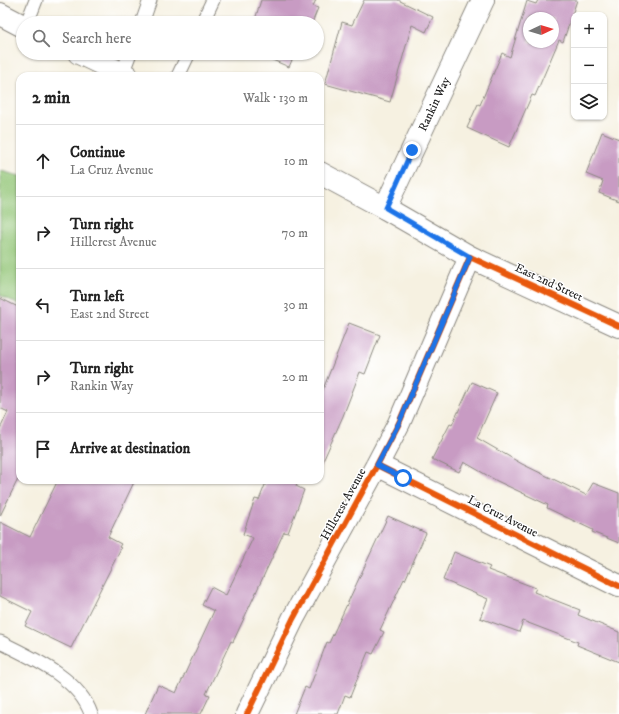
<!DOCTYPE html>
<html lang="en">
<head>
<meta charset="utf-8">
<style>
  body { margin:0; font-family:"IM FELL DW Pica",serif; background:#f2f2f2; color:#222 }
  .controls { position:absolute; right:12px; top:12px; display:grid; overflow:hidden; border-radius:8px; box-shadow:0 1px 3px #0004 }
  .controls button { width:36px; height:36px; display:grid; place-items:center; padding:0; border:0; border-bottom:1px solid #e0e0e0; background:#fff; color:#222; font:20px sans-serif }
  .compass { position:absolute; left:523px; top:12px; width:36px; height:36px; border-radius:50%; background:#fff; box-shadow:0 1px 3px #0004; rotate:86deg }
  .stop { position:absolute; width:12px; height:12px; margin:-9px; border:3px solid #1a73e8; border-radius:50%; background:#fff }
  .stop.end { background:#1a73e8; border-color:#fff; box-shadow:0 1px 4px #0008 }
  .list { margin:0; padding:0; list-style:none }
  h2 { display:flex; justify-content:space-between; align-items:center; height:52px; margin:0; padding:0 16px; font-size:17px }
  h2 small { font-size:13px; font-weight:400; color:#767676 }
  .list li { display:grid; grid-template-columns:26px 1fr auto; gap:12px; align-items:center; box-sizing:border-box; height:72px; padding:0 16px; border-top:1px solid #e0e0e0 }
  .list b { display:block; font-size:15px; white-space:nowrap }
  .list p { margin:0; font-size:13px; white-space:nowrap; color:#767676 }
  .list em { font-size:13px; font-style:normal; color:#767676 }
  .icon { flex:none; width:22px; height:22px; fill:none; stroke:currentColor; stroke-width:2; stroke-linecap:round; stroke-linejoin:round }
  .map { position:relative; flex:none; width:619px; height:714px; overflow:hidden }
  .search { position:absolute; background:#fff; box-shadow:0 1px 3px #0004; left:16px; top:16px; width:308px; height:44px; display:flex; align-items:center; gap:10px; box-sizing:border-box; padding:0 14px; border-radius:22px; color:#767676; font-size:15px }
  .panel { position:absolute; background:#fff; box-shadow:0 1px 3px #0004; left:16px; top:72px; width:308px; height:412px; border-radius:12px }
  .map>svg:first-child { display:block }
</style>
</head>
<body>
<div class="map">
<svg width="619" height="714" viewBox="0 0 619 714">
  <rect width="100%" height="100%" fill="#fff"/>
  <filter id="ink" filterUnits="userSpaceOnUse"><feTurbulence type="fractalNoise" baseFrequency=".025" numOctaves="2"/><feDisplacementMap in="SourceGraphic" scale="8" xChannelSelector="R" yChannelSelector="G"/><feConvolveMatrix kernelMatrix="1 2 1 2 8 2 1 2 1" color-interpolation-filters="sRGB"/></filter>
  <filter id="wash" filterUnits="userSpaceOnUse"><feTurbulence type="fractalNoise" baseFrequency=".012" numOctaves="4" result="noise"/><feDisplacementMap in="SourceGraphic" scale="16" xChannelSelector="R" yChannelSelector="G"/><feGaussianBlur stdDeviation="0.9" result="paint"/><feColorMatrix in="noise" values="0 0 0 0 0 0 0 0 0 0 0 0 0 0 0 0 0 1.4 0 .05"/><feComposite in="paint" operator="in"/></filter>
  <g filter="url(#wash)">
    <rect width="100%" height="100%" fill="#f6f1e1"/>
    <path fill="#91c474" stroke="#567048" d="M1,171L20,176V305L0,295V177Z"/>
    <g id="blocks">
      <path fill="#c89bc3" fill-rule="evenodd" d="M261,0H316L313,6L318,8L312,23H254Z
        M364,0H398L433,17L426,32L412,25L390,102L325,84L342,22L352,25Z
        M538,0H577L563,42L559,40L535,96L532,95L509,147L467,128L478,104L480,105L502,53L510,57L527,1L536,4ZM529,18H553V42H529Z
        M256,53H295L289,67Z
        M602,132L619,139V201L599,193L603,181L586,174Z
        M0,298L20,308V475L0,516V429L8,412L0,408Z
        M349,323L380,335L365,374L360,372L343,416L320,468V397Z
        M472,382L497,393L477,438L522,464L586,495L593,483L619,493V543L592,532L593,530L547,508L548,505L497,481L464,462L459,472L432,459L450,424L452,425Z
        M58,480H135L108,537L121,544L119,547L121,548L71,648L25,626L32,612L0,596V522L30,537Z
        M267,480H298L296,486L304,490L288,533L284,532L233,642L231,641L206,694L210,695L201,714H145L158,685L176,693L214,611L202,605L211,587L226,595L253,538L243,534L255,499L259,500Z
        M388,516L426,533L405,580L404,579L380,630L384,632L373,654L368,652L350,697L345,695L338,714H294L305,687L309,689L327,642L329,643Z
        M454,552L490,567L488,570L536,588L534,592L580,610L578,615L619,632V662L577,645L578,642L523,621L519,632L480,618L488,599L443,580Z"/>
    </g>
  </g>
  <g filter="url(#ink)">
    <use href="#blocks" fill-opacity="0" stroke="#89867e" stroke-width="1"/>
    <g fill="none" stroke-linecap="round" stroke-linejoin="round">
      <g stroke="#89867e" stroke-width="15">
        <path id="service" d="M27,23L36,0
          M142,23L150,0
          M202,23L213,0
          M122,74L130,53
          M178,76L189,53
          M0,642C32,658 79,678 91,714"/>
      </g>
      <g stroke="#89867e" stroke-width="24">
        <path id="minor" d="M385,208L483,0
          M377,465L619,586
          M247,714L293,619L377,465L399,423L470,257"/>
      </g>
      <g stroke="#89867e" stroke-width="24">
        <path id="secondary" d="M0,14L23,26
          M79,53L127,76
          M320,173L385,208L470,257L619,326"/>
      </g>
      <use href="#service" stroke="#fff" stroke-width="13"/>
      <use href="#minor" stroke="#fff" stroke-width="22"/>
      <use href="#secondary" stroke="#fff" stroke-width="22"/>
      <g stroke="#fff" stroke-width="8">
        <path id="cycleway" d="M377,465L619,586
          M247,714L293,619L377,465L399,423L470,257L619,326"/>
      </g>
      <use href="#cycleway" stroke="#e8590c" stroke-width="6"/>
    </g>
  </g>
  <g fill="none" stroke-linecap="round" stroke-linejoin="round" filter="url(#ink)">
    <path stroke="#1a73e8" stroke-width="5" d="M403,478L377,465L399,423L470,257L386,208L412,150"/>
  </g>
  <g text-anchor="middle" stroke-width="3" stroke-linejoin="round" paint-order="stroke">
    <g font-size="12" fill="#1c1c1c" stroke="#fff">
      <text transform="translate(434 104) rotate(-65)" y="4">Rankin Way</text>
      <text transform="translate(549 282) rotate(25)" y="4">East 2nd Street</text>
      <text transform="translate(343 504) rotate(-61)" y="4">Hillcrest Avenue</text>
      <text transform="translate(503 516) rotate(27)" y="4">La Cruz Avenue</text>
    </g>
  </g>
</svg>
<div class="controls">
<button>+</button>
<button>−</button>
<button><svg class="icon" aria-label="layers" viewBox="0 0 24 24"><path d="M12 4l9 5-9 5-9-5zM3 14l9 5 9-5"/></svg></button>
</div>
<svg class="compass" viewBox="-18 -18 36 36"><path d="M0-13l5 13h-10z" fill="#e53935"/><path d="M0 13l5-13h-10z" fill="#767676"/></svg>
<div class="stop" style="left:403px;top:478px"></div>
<div class="stop end" style="left:412px;top:150px"></div>
<div class="search"><svg class="icon" aria-label="search" viewBox="0 0 24 24"><circle cx="10" cy="10" r="6"/><path d="M15 15l6 6"/></svg>Search here</div>
<section class="panel">
<h2>2 min<small>Walk · 130 m</small></h2>
<ul class="list">
<li><svg class="icon" aria-label="ahead" viewBox="0 0 24 24"><path d="M12 20V5M6 11l6-6 6 6"/></svg><div><b>Continue</b><p>La Cruz Avenue</p></div><em>10 m</em></li>
<li><svg class="icon" aria-label="right" viewBox="0 0 24 24"><path d="M7 20v-9h11M14 6l5 5-5 5"/></svg><div><b>Turn right</b><p>Hillcrest Avenue</p></div><em>70 m</em></li>
<li><svg class="icon" aria-label="left" viewBox="0 0 24 24"><path d="M17 20v-9H6M10 6l-5 5 5 5"/></svg><div><b>Turn left</b><p>East 2nd Street</p></div><em>30 m</em></li>
<li><svg class="icon" aria-label="right" viewBox="0 0 24 24"><path d="M7 20v-9h11M14 6l5 5-5 5"/></svg><div><b>Turn right</b><p>Rankin Way</p></div><em>20 m</em></li>
<li><svg class="icon" aria-label="arrive" viewBox="0 0 24 24"><path d="M6 21V4h12l-3 4 3 4H6"/></svg><div><b>Arrive at destination</b></div></li>
</ul>
</section>
</div>
</body>
</html>
